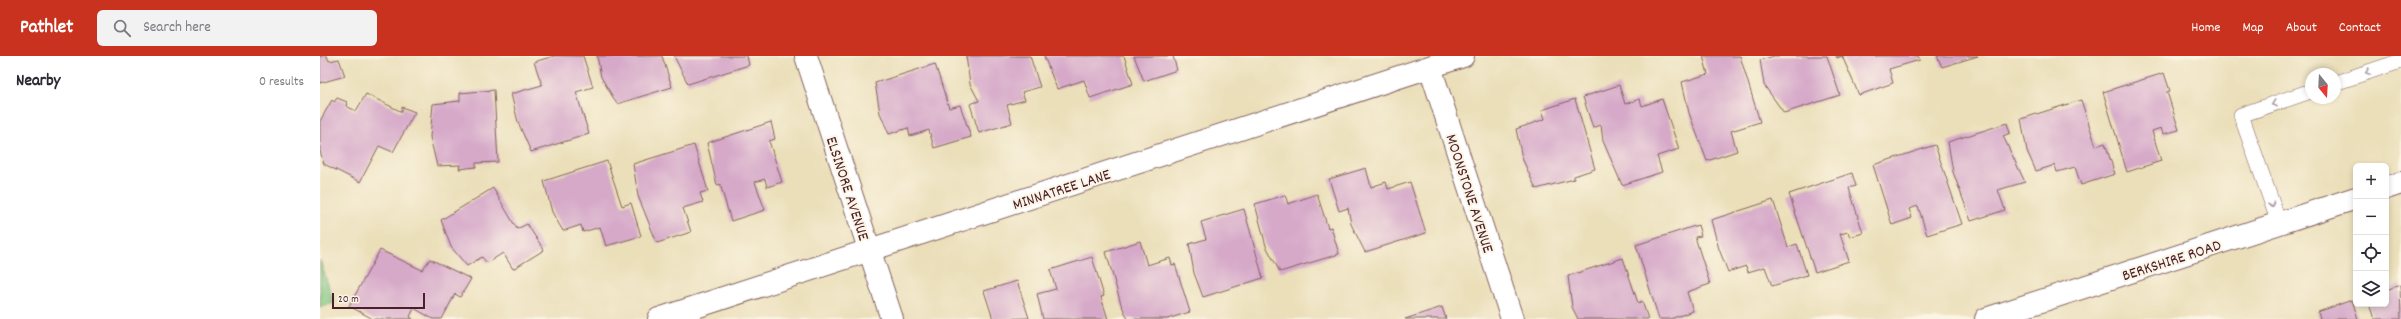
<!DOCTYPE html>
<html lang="en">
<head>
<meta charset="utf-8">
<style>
  body { margin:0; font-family:Dekko,sans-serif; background:#f2f2f3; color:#2b2b33 }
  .controls { position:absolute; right:12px; bottom:12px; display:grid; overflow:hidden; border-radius:6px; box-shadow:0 2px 6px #0003 }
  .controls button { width:36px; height:36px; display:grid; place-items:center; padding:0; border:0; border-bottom:1px solid #e1e1e2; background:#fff; color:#2b2b33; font:20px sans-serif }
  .compass { position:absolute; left:1985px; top:12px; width:36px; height:36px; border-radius:50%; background:#fff; box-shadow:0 2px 6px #0003; rotate:162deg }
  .scale { position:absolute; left:12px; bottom:10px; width:93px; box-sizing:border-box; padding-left:4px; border:2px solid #4a1f2b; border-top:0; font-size:11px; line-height:14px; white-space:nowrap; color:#4a1f2b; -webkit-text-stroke:3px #fcf5e5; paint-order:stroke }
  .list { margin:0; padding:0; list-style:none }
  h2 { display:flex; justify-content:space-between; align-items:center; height:52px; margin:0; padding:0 16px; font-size:17px }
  h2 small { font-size:13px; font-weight:400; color:#7c7c81 }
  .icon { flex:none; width:22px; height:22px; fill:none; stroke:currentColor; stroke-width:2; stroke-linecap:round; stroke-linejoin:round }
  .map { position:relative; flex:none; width:2081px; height:263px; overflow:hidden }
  header { display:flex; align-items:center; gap:24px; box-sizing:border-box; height:56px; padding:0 20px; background:#c8321e; color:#fff }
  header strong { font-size:19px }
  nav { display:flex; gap:22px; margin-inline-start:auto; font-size:14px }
  .search { width:280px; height:36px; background:#f2f2f3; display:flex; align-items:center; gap:10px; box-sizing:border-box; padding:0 14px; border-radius:6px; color:#7c7c81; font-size:15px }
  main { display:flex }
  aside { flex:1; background:#fff }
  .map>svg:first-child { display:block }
</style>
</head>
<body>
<header>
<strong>Pathlet</strong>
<div class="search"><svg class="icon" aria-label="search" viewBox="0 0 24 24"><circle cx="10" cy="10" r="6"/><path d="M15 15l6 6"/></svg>Search here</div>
<nav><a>Home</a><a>Map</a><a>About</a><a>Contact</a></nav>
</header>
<main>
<aside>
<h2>Nearby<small>0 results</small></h2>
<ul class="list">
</ul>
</aside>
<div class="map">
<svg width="2081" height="263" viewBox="0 0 2081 263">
  <rect width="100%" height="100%" fill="#fcf5e5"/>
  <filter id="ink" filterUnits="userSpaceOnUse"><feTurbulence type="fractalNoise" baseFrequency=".025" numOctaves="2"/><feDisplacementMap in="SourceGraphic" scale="8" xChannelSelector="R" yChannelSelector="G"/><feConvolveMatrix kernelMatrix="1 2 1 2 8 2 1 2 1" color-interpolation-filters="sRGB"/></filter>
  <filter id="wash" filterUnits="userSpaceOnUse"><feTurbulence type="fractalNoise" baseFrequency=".012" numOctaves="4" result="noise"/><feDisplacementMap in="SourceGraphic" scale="16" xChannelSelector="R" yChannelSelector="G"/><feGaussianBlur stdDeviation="0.9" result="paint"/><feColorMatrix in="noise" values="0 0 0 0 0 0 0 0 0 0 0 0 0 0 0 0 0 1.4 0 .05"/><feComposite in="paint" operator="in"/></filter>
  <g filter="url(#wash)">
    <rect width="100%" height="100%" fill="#ebdfba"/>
    <path fill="#80c681" stroke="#657256" d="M0,204L14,247L0,251Z"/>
    <g id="blocks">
      <path fill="#d6a9c9" d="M0,0H7L9,5L19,3L25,20L0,27Z
        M234,0H263L273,31L256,36L269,78L211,96L198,66L191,38L222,29L214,6Z
        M277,0H342L352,31L297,48L281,21Z
        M354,0H427L429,9L368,28Z
        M646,0H710L720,31L702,36L705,44L687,49L692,67L659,77L650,48L659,45L650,28Z
        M724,0H804L813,28L770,42L764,24L737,33Z
        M814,0H853L857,14L824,25Z
        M1383,0H1420L1440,66L1411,75L1417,95L1387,105L1369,57L1362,26L1388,18Z
        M1454,0H1507L1520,39L1464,57L1444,29L1443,22L1440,4Z
        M1516,0H1598L1600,4L1569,13L1573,27L1539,39L1522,0L1517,2Z
        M1617,0H1658L1622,11Z
        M615,8L629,52L640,49L651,81L614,92L609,74L590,80L588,72L569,78L560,57L555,27Z
        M1844,17L1850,35L1847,36L1859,74L1843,78L1841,72L1832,75L1841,105L1807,116L1783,36Z
        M1299,29L1305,48L1320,43L1322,50L1342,43L1359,93L1337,100L1342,116L1302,129L1283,85L1281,69L1273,72L1263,41Z
        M174,34L178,106L156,107V111L139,113L140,109L117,110L110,81L113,48L140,45V37Z
        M46,38L82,56V51L95,56L73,96L59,90L40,126L4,108L0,95V65L12,44L14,46L17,42L27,46L26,50L36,55Z
        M1255,43L1275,113L1254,120V123L1216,133L1202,102L1196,73L1225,63L1222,54Z
        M1761,44L1776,90L1785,87L1795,118L1761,129L1755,111L1737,116L1735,109L1716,115L1707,95L1701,63Z
        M451,66L455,83L449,85L462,126L447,131L445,123L435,126L445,154L411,165L400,128L397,129L387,87Z
        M1687,67L1690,77L1683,80L1705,126L1678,134L1685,154L1651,165L1633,116L1628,86Z
        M374,89L388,135L380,137L383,146L363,152L371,176L337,187L318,140L313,108Z
        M1615,89L1642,168L1607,179L1598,150L1589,153L1592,162L1572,169L1553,109Z
        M287,105L302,150L311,147L321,180L286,190L280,171L263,176L261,169L243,175L232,156L224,125Z
        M1046,112L1051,131L1066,126L1068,133L1090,126L1106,177L1045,196L1031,168L1028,152L1019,155L1009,123Z
        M1532,117L1536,130L1529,132L1543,177L1530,181L1528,176L1520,178L1529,205L1495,216L1469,138Z
        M173,132L197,173L207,168L224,194L193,213L183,197L167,207L162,201L147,210L131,191L121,164Z
        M997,138L1008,172L1011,171L1019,198L960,216L946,190L935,148L965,139L968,148Z
        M1453,144L1468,191L1477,188L1487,219L1452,230L1445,211L1428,216L1426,210L1408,216L1399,193L1391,164Z
        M924,153L943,222L883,241L874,217L869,188L886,183L881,166Z
        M1378,169L1381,180L1375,181L1390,228L1367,236L1373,255L1350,263H1339L1316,189Z
        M820,185L827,209L850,202L852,209L855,208L870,256L847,263H808L801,248L786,196Z
        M60,194L102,214L110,203L151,223L140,241L135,238L122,263H113L94,252L90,261L93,263H53L29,250Z
        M772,201L784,240L781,241L788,263H723L717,238L736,233L730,214Z
        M1303,202L1318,247L1322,245L1328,263H1258L1252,251L1248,220Z
        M697,225L709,262L673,263L664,235Z
        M2080,229L2081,263H2054L2049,248H2066V234Z
        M2032,244L2038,263H2000L1998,256Z
        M1122,251L1126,263H1085Z"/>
    </g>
  </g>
  <g filter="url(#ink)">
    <use href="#blocks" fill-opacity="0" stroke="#82625d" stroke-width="1"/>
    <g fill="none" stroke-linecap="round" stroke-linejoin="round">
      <g stroke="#82625d" stroke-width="16">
        <path id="lane" d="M2015,27L2081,5
          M1959,167L1921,59L1991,35"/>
      </g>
      <g stroke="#82625d" stroke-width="24">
        <path id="street" d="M486,0L572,263
          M1110,11L1192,263
          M2066,132L2081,127
          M339,263L1143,0
          M1666,263L2036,142"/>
      </g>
      <use href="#lane" stroke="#fff" stroke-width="15"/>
      <use href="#street" stroke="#fff" stroke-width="22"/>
    </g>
    <defs><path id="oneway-chevron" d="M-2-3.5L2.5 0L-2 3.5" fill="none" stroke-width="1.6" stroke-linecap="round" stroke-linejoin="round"/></defs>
    <g stroke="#ae9aa0">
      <use href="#oneway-chevron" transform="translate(2048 16) rotate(161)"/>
      <use href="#oneway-chevron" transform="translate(1954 48) rotate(161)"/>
      <use href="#oneway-chevron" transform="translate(1952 149) rotate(71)"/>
    </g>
  </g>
  <g text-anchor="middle" stroke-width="4" stroke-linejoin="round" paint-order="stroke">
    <g font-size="16" fill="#4a1f2b" stroke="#fcf5e5">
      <text transform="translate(529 132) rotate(72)" y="6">ELSINORE AVENUE</text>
      <text transform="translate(741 132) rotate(-18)" y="6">MINNATREE LANE</text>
      <text transform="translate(1151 137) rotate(72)" y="6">MOONSTONE AVENUE</text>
      <text transform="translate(1851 203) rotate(-18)" y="6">BERKSHIRE ROAD</text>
    </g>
  </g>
</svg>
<div class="controls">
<button>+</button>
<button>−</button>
<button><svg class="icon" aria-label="locate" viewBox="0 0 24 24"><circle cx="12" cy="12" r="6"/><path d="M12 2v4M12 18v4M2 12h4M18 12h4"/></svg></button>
<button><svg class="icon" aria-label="layers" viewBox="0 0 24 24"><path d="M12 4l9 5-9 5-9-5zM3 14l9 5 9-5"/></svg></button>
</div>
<svg class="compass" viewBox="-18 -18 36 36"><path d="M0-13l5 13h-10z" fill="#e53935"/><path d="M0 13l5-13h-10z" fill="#7c7c81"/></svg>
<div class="scale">20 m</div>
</div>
</main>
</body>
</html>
